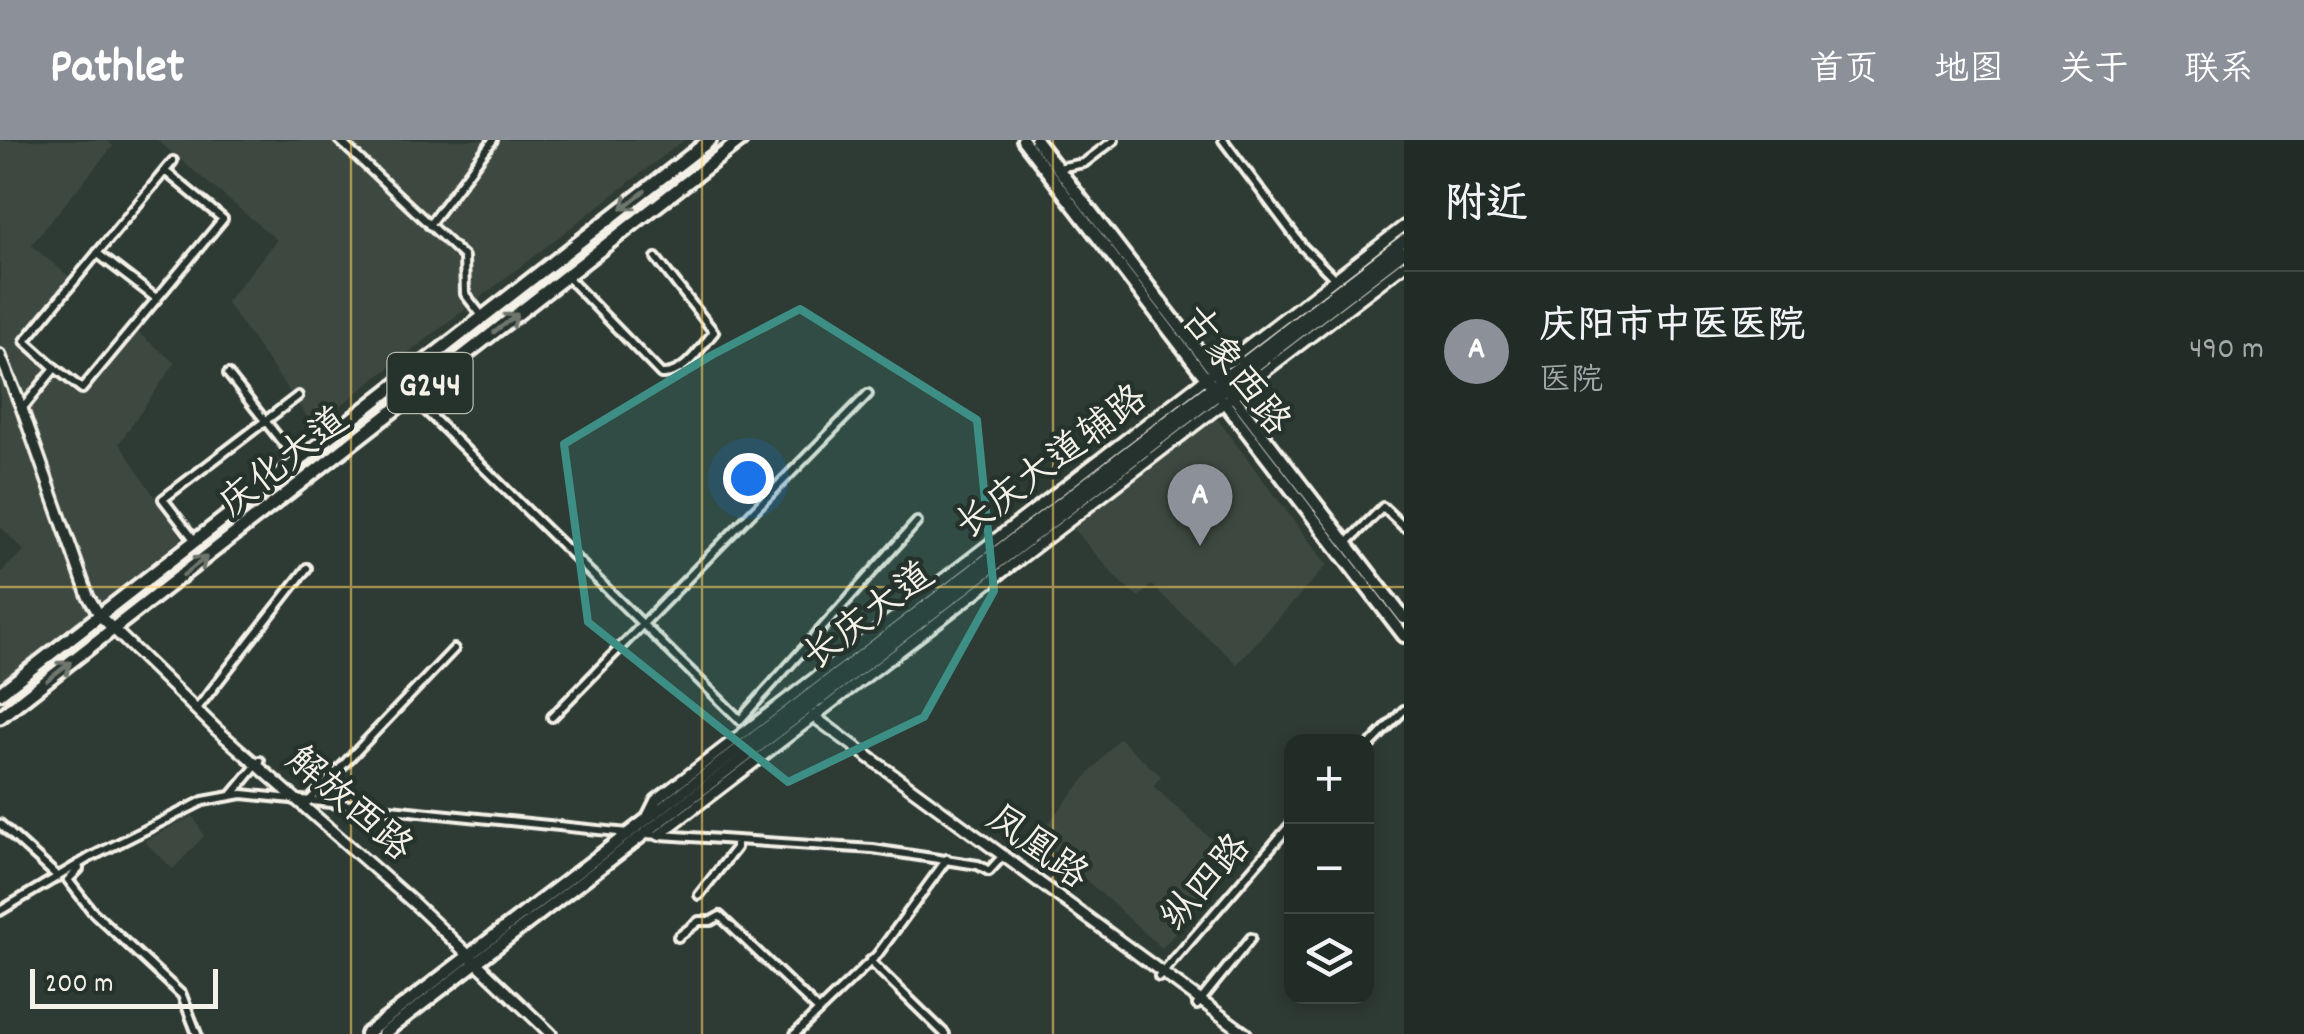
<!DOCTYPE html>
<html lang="zh">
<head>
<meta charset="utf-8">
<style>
  body { margin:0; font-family:Dekko,"LXGW WenKai TC",sans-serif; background:#2a342f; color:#f1f3f6 }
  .controls { position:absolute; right:30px; bottom:30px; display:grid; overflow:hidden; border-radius:20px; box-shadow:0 5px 15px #0003 }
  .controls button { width:90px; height:90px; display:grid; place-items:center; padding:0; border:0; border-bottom:2px solid #3f4844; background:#222c27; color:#f1f3f6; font:50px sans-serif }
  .scale { position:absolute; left:30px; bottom:25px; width:188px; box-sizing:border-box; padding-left:10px; border:5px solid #f4f1e8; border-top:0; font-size:28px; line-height:35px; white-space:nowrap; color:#f4f1e8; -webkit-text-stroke:8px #26332d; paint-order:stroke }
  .you { position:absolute; left:748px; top:338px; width:35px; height:35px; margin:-25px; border:8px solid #fff; border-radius:50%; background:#1a73e8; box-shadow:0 0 0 15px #1a73e833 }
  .badge { display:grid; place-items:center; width:65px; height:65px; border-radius:50%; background:#8c9099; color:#fff; font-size:32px; font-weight:700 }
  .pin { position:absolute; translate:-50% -82px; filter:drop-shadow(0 2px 5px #0008) }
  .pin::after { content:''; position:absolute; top:52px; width:35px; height:30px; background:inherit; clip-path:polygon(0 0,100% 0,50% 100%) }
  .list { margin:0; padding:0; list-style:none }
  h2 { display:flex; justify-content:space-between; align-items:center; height:130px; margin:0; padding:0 40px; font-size:42px }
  h2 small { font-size:32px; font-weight:400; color:#a2a7a7 }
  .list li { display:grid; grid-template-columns:65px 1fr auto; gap:30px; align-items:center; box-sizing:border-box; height:160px; padding:0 40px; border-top:2px solid #3f4844 }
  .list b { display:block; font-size:38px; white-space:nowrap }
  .list p { margin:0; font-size:32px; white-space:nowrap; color:#a2a7a7 }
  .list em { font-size:32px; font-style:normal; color:#a2a7a7 }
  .icon { flex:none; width:55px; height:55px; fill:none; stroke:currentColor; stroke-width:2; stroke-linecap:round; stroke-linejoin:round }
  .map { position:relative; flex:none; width:1404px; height:894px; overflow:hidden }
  header { display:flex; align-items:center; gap:60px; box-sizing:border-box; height:140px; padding:0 50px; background:#8c9099; color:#fff }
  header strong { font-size:48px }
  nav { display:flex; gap:55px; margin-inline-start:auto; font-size:35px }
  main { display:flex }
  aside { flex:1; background:#222c27 }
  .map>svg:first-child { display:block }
</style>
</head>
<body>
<header>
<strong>Pathlet</strong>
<nav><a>首页</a><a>地图</a><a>关于</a><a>联系</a></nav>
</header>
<main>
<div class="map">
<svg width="1404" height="894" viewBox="0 0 1404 894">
  <rect width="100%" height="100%" fill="#2e3b34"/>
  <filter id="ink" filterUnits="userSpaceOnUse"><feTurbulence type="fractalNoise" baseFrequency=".01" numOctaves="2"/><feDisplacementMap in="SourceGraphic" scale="20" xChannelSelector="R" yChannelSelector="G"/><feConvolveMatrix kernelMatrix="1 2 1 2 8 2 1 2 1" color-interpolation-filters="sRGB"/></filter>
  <g filter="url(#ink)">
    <path fill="#3c4841" d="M0,0H106L113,6L31,105L72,139L22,201L84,252L135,190L175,223L119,303L182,398L0,542V433L24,411L0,386Z
      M157,0H684L314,286L226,162L277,100Z
      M1215,276L1327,425L1237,524L1151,445L1139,457L1121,443L1071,386Z
      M1119,598L1161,636L1153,646L1237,723L1162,808L1037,696Z
      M193,676L204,696L173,729L144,701Z"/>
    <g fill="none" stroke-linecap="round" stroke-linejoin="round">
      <g stroke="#f4f1e8" stroke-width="14">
        <path id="minor" d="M339,0L464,117L465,154L482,176
          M1223,0L1303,107L1335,139
          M1058,28L1084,23L1114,0
          M429,85L493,0
          M97,113L157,159
          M567,137L661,234C684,236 700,208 714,192L656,118
          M55,228L82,249L223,79L165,31
          M228,234L297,321
          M404,240L421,266L740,580L917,382
          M22,269L55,228L25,201L173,21
          M196,402L163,359L298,256
          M1347,403L1383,367L1404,387
          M196,570L307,428
          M552,577L868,254
          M1366,609L1404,570
          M232,655L260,621
          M308,662L454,509
          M0,684L58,737
          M645,694L873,709L978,725L989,731L999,720
          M78,724L79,729L68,740L92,771L182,855L197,894
          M699,755L736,708V701
          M0,771L89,718L203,661L242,654L628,693
          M678,797L699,781H711L720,776L819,871
          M870,821L945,894
          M1159,837L1292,683
          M1197,865L1251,798
          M795,894L877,815L947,719"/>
      </g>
      <g stroke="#f4f1e8" stroke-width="16">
        <path id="tertiary" d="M0,215L22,269L88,456L100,476L216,589L416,765L551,894
          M813,576L1246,894
          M647,678L656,660L1404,86
          M659,695L1404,125"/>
      </g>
      <g stroke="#f4f1e8" stroke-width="18">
        <path id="secondary" d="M366,894L1404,100
          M383,894L1404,112"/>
      </g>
      <g stroke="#f4f1e8" stroke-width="18">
        <path id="primary" d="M1023,0L1404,496
          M1036,0L1404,478"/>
      </g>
      <g stroke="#f4f1e8" stroke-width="19">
        <path id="trunk" d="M0,553L710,0
          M0,577L741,0"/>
      </g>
      <use href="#minor" stroke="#26332d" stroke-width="6"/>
      <use href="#tertiary" stroke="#26332d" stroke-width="9"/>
      <use href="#secondary" stroke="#26332d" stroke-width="10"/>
      <use href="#primary" stroke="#26332d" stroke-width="10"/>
      <use href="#trunk" stroke="#26332d" stroke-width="11"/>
    </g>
    <defs><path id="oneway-shaft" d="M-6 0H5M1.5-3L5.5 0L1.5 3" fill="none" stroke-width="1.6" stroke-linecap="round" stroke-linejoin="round" transform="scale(2.5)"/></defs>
    <g stroke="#6e766e">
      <use href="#oneway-shaft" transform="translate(633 60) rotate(142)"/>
      <use href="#oneway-shaft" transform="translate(506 183) rotate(-38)"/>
      <use href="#oneway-shaft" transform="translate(195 426) rotate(-38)"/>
      <use href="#oneway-shaft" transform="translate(59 531) rotate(-38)"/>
    </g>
  </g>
  <path fill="#3d8f86" fill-opacity="0.2" stroke="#3d8f86" stroke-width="8" stroke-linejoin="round" d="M800,169L977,280L994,451L924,577L788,642L588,482L564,304L712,215Z"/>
  <path fill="none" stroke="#ffd166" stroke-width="2.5" stroke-opacity="0.55" d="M351,0V894M702,0V894M1053,0V894M0,447H1404"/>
  <g text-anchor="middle" stroke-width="9" stroke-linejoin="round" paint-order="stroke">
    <rect fill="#26332d" stroke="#b6b8b0" stroke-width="2.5" x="387.5" y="213" width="85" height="60" rx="8"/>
    <g font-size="35" font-weight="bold" fill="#f4f1e8">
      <text x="430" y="255">G244</text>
    </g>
    <g font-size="38" fill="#f4f1e8" stroke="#26332d">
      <text transform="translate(1237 229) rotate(52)" y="13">古象西路</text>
      <text transform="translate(282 320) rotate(-38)" y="13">庆化大道</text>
      <text transform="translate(1050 320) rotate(-37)" y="13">长庆大道辅路</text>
      <text transform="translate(867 474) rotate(-37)" y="13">长庆大道</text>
      <text transform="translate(351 662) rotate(41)" y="13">解放西路</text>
      <text transform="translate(1039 705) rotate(36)" y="13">凤凰路</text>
      <text transform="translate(1204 741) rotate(-49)" y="13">纵四路</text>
    </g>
  </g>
</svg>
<div class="controls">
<button>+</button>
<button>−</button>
<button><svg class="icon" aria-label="layers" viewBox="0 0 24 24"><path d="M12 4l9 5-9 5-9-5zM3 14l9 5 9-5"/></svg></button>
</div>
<div class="scale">200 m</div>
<div class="you"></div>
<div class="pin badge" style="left:1200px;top:406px">A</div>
</div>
<aside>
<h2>附近<small></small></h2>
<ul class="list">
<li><span class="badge">A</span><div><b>庆阳市中医医院</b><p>医院</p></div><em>490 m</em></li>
</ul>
</aside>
</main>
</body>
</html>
